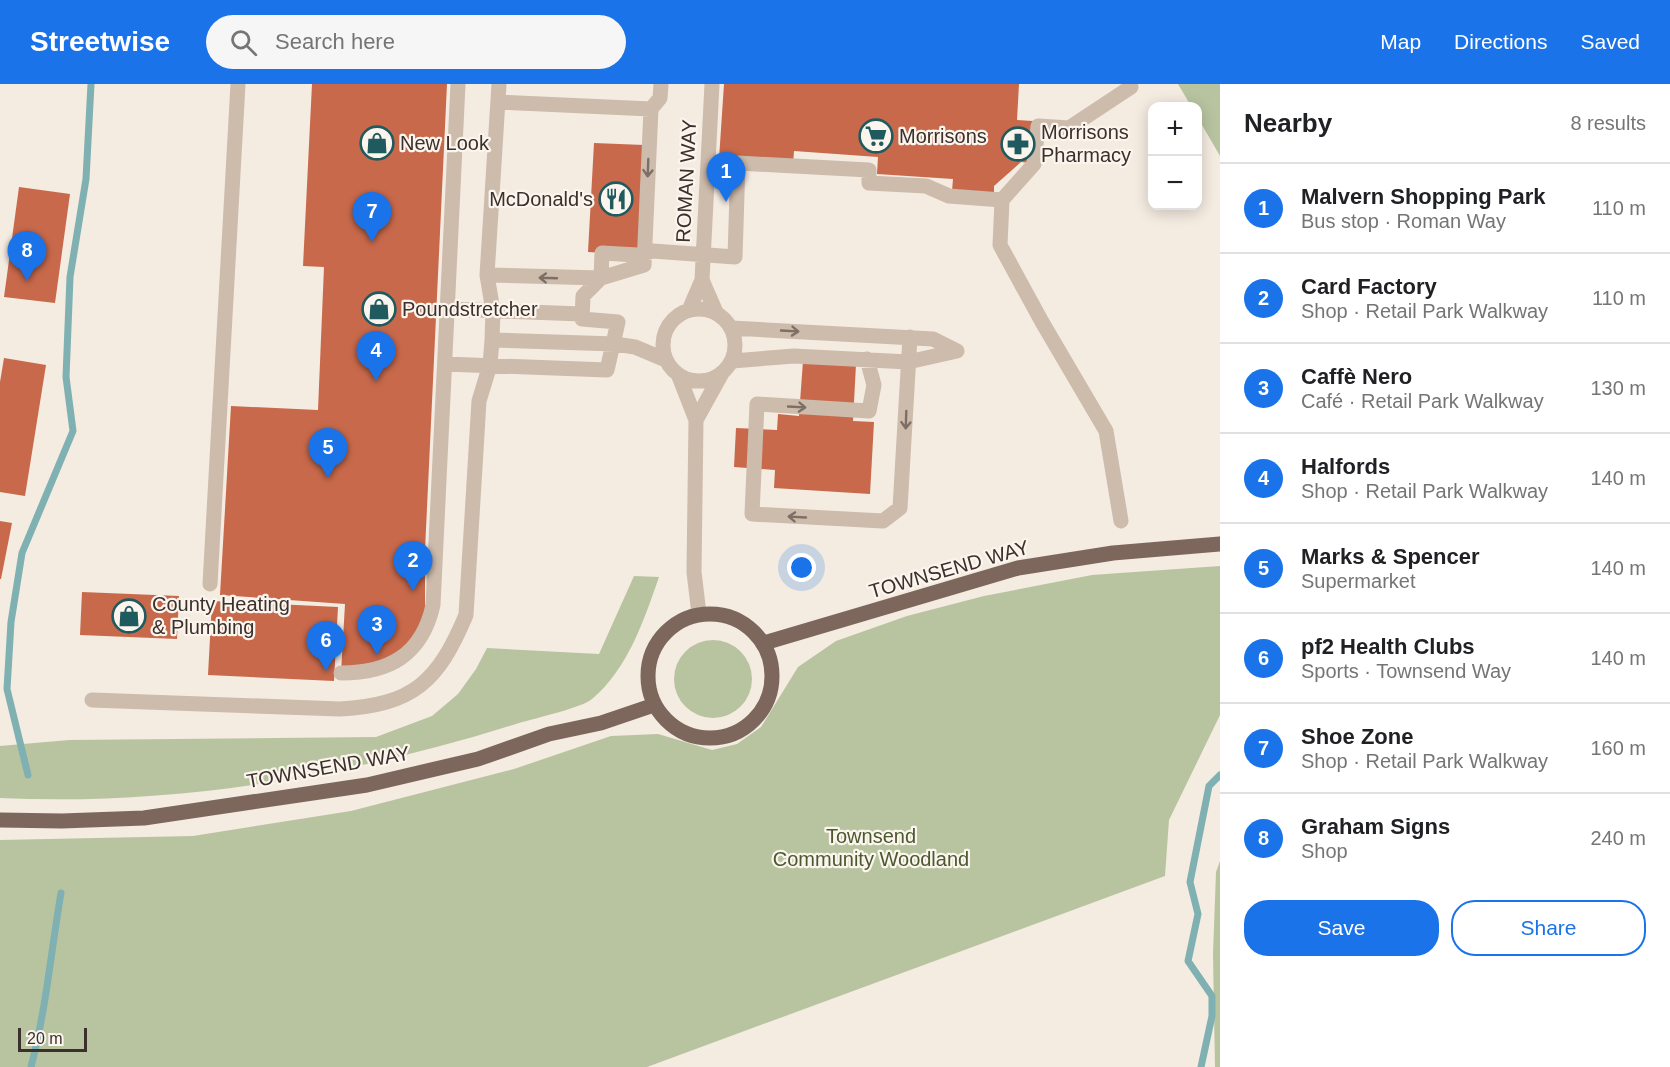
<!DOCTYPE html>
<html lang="en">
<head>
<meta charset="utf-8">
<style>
  body { margin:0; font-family:Arial,sans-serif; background:#f6f6f6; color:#202124 }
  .controls { position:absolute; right:18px; top:18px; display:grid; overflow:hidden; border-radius:12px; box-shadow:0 3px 15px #0003 }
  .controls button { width:54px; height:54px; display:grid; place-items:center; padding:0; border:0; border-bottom:2px solid #e0e0e0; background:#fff; color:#202124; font:30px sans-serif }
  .scale { position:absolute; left:18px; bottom:15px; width:69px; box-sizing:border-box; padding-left:6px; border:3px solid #3b302b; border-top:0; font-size:16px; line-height:21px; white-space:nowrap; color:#3b302b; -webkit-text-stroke:4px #fbf5ee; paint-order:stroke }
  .you { position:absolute; left:802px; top:484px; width:21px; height:21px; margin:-15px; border:4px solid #fff; border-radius:50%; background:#1a73e8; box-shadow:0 0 0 9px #1a73e833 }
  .badge { display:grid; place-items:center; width:39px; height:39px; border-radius:50%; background:#1a73e8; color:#fff; font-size:20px; font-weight:700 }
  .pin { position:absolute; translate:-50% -50px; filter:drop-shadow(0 2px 3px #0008) }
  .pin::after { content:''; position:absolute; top:32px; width:21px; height:18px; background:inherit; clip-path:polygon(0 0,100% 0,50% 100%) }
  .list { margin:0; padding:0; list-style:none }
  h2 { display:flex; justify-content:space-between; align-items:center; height:78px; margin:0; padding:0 24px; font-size:26px }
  h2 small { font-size:20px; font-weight:400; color:#757577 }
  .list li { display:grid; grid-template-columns:39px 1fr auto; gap:18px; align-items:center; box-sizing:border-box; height:90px; padding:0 24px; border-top:2px solid #e0e0e0 }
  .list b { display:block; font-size:22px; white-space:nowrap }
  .list p { margin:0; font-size:20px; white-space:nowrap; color:#757577 }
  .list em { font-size:20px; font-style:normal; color:#757577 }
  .actions { display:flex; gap:12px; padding:18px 24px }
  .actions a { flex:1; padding:14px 0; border:2px solid #1a73e8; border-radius:24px; text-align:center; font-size:21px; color:#1a73e8 }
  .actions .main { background:#1a73e8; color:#fff }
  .icon { flex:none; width:33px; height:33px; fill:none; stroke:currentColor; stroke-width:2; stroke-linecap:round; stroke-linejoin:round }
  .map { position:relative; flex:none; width:1220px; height:983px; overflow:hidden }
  header { display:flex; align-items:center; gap:36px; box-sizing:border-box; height:84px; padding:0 30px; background:#1a73e8; color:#fff }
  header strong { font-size:28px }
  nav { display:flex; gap:33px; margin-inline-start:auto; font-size:21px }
  .search { width:420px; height:54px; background:#f6f6f6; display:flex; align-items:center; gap:15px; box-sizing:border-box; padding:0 21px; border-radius:33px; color:#757577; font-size:22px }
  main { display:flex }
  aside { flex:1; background:#fff }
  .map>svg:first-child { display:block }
</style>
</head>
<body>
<header>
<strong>Streetwise</strong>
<div class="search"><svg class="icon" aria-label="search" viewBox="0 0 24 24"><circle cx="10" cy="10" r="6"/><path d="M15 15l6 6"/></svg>Search here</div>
<nav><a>Map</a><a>Directions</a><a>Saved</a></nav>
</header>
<main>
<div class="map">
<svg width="1220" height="983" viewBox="0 0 1220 983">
  <rect width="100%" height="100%" fill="#f4ebe1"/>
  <path fill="#b8c4a0" d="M1178,0H1220V72L1198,34V22H1191Z
    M1220,482V631L1169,736L1165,792L647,983H0V756L193,752L351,727L514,685L611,652L658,650L712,666L737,660L761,643L798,583L836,557L907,532L984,512L1092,491Z
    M634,492L659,493C644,536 628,585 592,615C581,624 536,634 519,639C353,692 175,722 0,714V662L69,656L376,653L432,632L458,610L476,585L487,564L599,570Z
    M674 595a39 39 0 1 1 78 0a39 39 0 1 1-78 0Z
    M1220,777V983H1215L1213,870L1216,788Z"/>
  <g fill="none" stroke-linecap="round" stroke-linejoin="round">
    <path stroke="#7fb0b2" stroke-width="7" d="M28,691L7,605L11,538L22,469L73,347L66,293L70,193L86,95L91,0
      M31,983C46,926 51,867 61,809
      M1201,983L1212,932V912L1188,877L1198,830L1190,798L1209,702L1220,691"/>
  </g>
  <path fill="#c8694b" d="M312,0H447L425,466V521H433L406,572L341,589L345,520L220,511L231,322L318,326L324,183L303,182Z
    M724,0H1019L1017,36L1033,37L1030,79L1021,78L994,102V110L952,107L953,95L877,90L878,73L794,67L793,80L719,75Z
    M594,59L644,61L638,171L588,168Z
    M19,103L70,110L55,219L4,213Z
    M4,274L46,281L25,412L0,408V298Z
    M803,277L856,280L853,337L874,338L870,410L774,404L775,386L734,383L736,344L777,346L778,330L799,332Z
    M0,437L12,439L1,495H0Z
    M82,508L179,512L177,555L80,551Z
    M212,517L338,523L334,597L208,591Z"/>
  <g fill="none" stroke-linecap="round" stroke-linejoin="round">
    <path stroke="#cdbbac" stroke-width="15" d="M498,18L651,25L660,14L661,0
      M487,191L601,194L644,181L651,25
      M702,196L716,228
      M663 261a36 36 0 1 1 72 0a36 36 0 1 1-72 0Z
      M447,225L582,230
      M689,226L702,196L712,0
      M731,244L933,255L957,267
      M492,256L615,260L635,263L666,276
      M867,275L874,301L869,327L757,320L752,430L883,437L900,424L910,253
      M732,277L794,272L908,278L957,267
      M445,280L607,286L618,238L582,235L583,212L601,194L602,169L638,171L653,167L735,173L738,79L869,86V99L926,102L949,112L1002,116
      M678,290L696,336L694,488L699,530
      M696,336L722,289
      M1121,437L1106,347L1042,238L1000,161L1002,116L1034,80L1038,42L1069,44L1131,3
      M210,500L238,0
      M341,589C389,589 422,571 433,521L458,0
      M92,616L340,625C413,621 438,598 466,531L479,317L490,281L492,256L493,227L487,191L499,0"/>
    <path stroke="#7d675c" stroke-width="15" d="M648 592a62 62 0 1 1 124 0a62 62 0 1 1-124 0Z
      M764,559L1018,484L1113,469L1220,460
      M0,736L62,737L144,734L367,701L478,675L549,650L601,639L654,621"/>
  </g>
  <defs><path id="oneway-shaft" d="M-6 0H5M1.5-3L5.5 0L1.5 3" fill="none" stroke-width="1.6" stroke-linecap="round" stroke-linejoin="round" transform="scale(1.5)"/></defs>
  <g stroke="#7d6f65">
    <use href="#oneway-shaft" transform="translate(648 84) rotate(92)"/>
    <use href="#oneway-shaft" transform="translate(548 194) rotate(-178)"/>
    <use href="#oneway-shaft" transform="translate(790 247) rotate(3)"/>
    <use href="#oneway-shaft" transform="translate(797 323) rotate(3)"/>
    <use href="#oneway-shaft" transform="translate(906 336) rotate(92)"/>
    <use href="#oneway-shaft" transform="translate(797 433) rotate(-177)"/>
  </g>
  <defs>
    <g id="supermarket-ring" transform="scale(1.725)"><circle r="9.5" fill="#fbf5ee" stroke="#1f5a5e" stroke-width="1.5"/><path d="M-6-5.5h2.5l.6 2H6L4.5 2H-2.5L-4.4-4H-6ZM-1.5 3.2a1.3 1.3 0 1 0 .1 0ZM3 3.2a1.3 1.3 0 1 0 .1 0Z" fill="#1f5a5e"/></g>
    <g id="shop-ring" transform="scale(1.725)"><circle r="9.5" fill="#fbf5ee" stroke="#1f5a5e" stroke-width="1.5"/><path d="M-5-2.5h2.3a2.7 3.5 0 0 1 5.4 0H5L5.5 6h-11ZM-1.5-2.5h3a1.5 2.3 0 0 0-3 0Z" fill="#1f5a5e"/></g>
    <g id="pharmacy-ring" transform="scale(1.725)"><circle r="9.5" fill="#fbf5ee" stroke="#1f5a5e" stroke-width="1.5"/><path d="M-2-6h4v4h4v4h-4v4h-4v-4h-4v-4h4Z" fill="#1f5a5e"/></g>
    <g id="restaurant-ring" transform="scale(1.725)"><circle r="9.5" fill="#fbf5ee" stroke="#1f5a5e" stroke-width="1.5"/><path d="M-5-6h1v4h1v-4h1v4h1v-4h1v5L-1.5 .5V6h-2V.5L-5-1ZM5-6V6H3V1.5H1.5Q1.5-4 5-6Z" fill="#1f5a5e"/></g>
  </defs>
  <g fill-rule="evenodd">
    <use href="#supermarket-ring" x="876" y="52"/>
    <use href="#shop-ring" x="377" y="59"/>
    <use href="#pharmacy-ring" x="1018" y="60"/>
    <use href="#restaurant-ring" x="616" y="115"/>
    <use href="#shop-ring" x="379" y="225"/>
    <use href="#shop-ring" x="129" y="532"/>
  </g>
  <g text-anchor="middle" stroke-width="4.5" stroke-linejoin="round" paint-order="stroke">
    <g font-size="20" fill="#3b302b" stroke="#fbf5ee" text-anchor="start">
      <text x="1041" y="55">Morrisons<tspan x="1041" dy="23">Pharmacy</tspan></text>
      <text x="899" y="59">Morrisons</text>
      <text x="400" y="66">New Look</text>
      <text x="593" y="122" text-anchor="end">McDonald's</text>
      <text x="402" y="232">Poundstretcher</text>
      <text x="152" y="527">County Heating<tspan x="152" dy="23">&amp; Plumbing</tspan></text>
    </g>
    <g font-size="20" fill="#3b302b" stroke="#fbf5ee">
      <text transform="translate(686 97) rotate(-87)" y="7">ROMAN WAY</text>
      <text transform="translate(949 485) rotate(-16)" y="7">TOWNSEND WAY</text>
      <text transform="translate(328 683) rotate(-10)" y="7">TOWNSEND WAY</text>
    </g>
    <g font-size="20" fill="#4a5a2e" stroke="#fbf5ee">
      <text x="871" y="759">Townsend<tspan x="871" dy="23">Community Woodland</tspan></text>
    </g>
  </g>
</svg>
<div class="controls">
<button>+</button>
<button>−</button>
</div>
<div class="scale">20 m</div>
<div class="you"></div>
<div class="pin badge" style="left:726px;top:118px">1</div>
<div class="pin badge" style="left:413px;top:507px">2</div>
<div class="pin badge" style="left:377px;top:571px">3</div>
<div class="pin badge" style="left:376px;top:297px">4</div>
<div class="pin badge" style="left:328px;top:394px">5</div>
<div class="pin badge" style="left:326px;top:587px">6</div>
<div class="pin badge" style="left:372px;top:158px">7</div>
<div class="pin badge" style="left:27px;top:197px">8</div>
</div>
<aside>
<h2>Nearby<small>8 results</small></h2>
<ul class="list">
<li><span class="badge">1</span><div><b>Malvern Shopping Park</b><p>Bus stop · Roman Way</p></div><em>110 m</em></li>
<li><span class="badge">2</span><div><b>Card Factory</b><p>Shop · Retail Park Walkway</p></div><em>110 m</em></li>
<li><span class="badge">3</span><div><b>Caffè Nero</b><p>Café · Retail Park Walkway</p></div><em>130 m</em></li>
<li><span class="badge">4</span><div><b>Halfords</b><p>Shop · Retail Park Walkway</p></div><em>140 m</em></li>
<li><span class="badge">5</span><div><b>Marks &amp; Spencer</b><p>Supermarket</p></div><em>140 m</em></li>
<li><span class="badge">6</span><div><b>pf2 Health Clubs</b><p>Sports · Townsend Way</p></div><em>140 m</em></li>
<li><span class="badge">7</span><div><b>Shoe Zone</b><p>Shop · Retail Park Walkway</p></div><em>160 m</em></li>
<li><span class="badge">8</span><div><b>Graham Signs</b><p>Shop</p></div><em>240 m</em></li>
</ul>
<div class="actions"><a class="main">Save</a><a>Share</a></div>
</aside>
</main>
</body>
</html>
